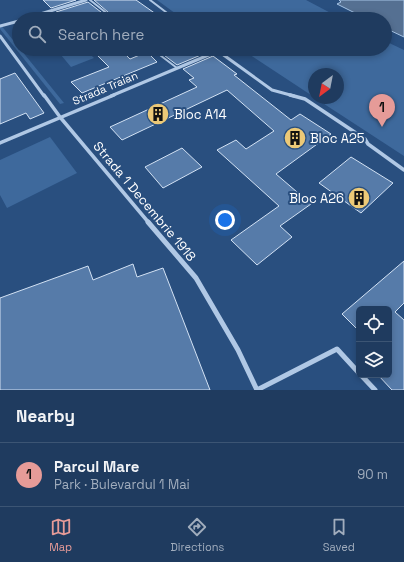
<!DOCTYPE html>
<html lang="en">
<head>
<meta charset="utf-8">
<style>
  body { margin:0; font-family:"Space Grotesk",sans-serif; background:#274265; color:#f1f3f6 }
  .controls { position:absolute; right:12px; bottom:12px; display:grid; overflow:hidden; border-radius:6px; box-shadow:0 2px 6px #0003 }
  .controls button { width:36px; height:36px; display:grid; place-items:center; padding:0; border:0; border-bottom:1px solid #3c5574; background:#1f3b5f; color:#f1f3f6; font:20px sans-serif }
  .compass { position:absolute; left:308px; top:68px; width:36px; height:36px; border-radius:50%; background:#1f3b5f; box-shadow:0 2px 6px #0003; rotate:212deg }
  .you { position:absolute; left:225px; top:220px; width:14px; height:14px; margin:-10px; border:3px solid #fff; border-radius:50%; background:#1a73e8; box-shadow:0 0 0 6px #1a73e833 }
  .badge { display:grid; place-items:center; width:26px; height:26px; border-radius:50%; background:#e69b98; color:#111; font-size:13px; font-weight:700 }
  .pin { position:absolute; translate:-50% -33px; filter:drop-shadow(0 1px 2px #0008) }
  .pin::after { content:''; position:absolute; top:21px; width:14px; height:12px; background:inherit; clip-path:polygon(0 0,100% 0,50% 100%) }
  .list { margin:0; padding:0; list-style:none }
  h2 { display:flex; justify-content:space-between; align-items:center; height:52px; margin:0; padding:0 16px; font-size:17px }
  h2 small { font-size:13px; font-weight:400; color:#a1adbd }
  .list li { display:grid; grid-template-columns:26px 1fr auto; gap:12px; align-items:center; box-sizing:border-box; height:64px; padding:0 16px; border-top:1px solid #3c5574 }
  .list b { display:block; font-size:15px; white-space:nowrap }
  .list p { margin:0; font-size:13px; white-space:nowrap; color:#a1adbd }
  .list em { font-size:13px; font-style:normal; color:#a1adbd }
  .icon { flex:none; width:22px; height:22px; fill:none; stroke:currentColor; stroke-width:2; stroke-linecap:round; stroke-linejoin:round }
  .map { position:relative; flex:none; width:404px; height:390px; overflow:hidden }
  .search { position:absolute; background:#1f3b5f; box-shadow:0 2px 6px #0003; left:12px; right:12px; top:12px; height:44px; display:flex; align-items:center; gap:10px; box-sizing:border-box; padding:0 14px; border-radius:22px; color:#a1adbd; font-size:15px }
  .sheet { height:116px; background:#1f3b5f }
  nav { display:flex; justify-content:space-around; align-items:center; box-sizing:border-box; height:56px; border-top:1px solid #3c5574; background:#1f3b5f; font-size:11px; color:#a1adbd }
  nav a { display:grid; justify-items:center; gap:2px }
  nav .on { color:#e69b98 }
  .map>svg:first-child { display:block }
</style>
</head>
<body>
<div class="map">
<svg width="404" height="390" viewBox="0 0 404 390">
  <rect width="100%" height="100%" fill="#294f7f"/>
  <path fill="#3e699c" d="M157,0H306L342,19H183Z
    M0,24L64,103L60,104L0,29Z
    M385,41L404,50V156L315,98H338V74H314V97L241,49H385Z
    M56,49H85L94,58L71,67Z
    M50,137L77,173L7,208L0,195V160Z"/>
  <path fill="#557092" stroke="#a5c3e5" d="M339,0H404V37L385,28V19H367L337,4L341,2Z"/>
  <path fill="#567ba9" stroke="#d3e2f4" d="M43,0H76L51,8Z
    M94,0H136L163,19H116Z
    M88,2L110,19H62L56,12Z
    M91,49H120L130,59L147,52L157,62L82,93L71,82L109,67Z
    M156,49H203L208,52L177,65Z
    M213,56L237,74L234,75L291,120L300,114L331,134L276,174L311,204L280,226L292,237L257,265L231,240L279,206L217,150L236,140L246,149L274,131L227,90L122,140L110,127L197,87L189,80L194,78L183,69Z
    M15,73L44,113L30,119L26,113L0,124V79Z
    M182,148L202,167L163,188L145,167Z
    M351,157L393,183L361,213L319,183Z
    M404,261V303L395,312L404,320V390H392L378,375H389V309H359V331L342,314Z
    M133,264L137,277L163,268L210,390H0V298L88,266L93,280Z"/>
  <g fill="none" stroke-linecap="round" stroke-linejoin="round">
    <path stroke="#b0c8e5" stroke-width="2" d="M90,0L114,19
      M150,0L175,19
      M152,49L177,68"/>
    <path stroke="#b0c8e5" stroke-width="3" d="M24,19L86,0
      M0,26L19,21
      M0,36L44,96
      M111,96L218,51L272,90L294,96"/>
    <path stroke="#b0c8e5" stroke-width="3.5" d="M44,95L60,117L149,223
      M290,95L305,99L365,139L368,144L404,170
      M0,143L114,95"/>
    <path stroke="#b0c8e5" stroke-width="5" d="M148,222L196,278L238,350L257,390
      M361,375L375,390
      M257,390L337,349L359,373"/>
  </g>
  <defs>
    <g id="building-disc" transform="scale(1.15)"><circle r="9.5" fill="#ecc977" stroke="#294f7f"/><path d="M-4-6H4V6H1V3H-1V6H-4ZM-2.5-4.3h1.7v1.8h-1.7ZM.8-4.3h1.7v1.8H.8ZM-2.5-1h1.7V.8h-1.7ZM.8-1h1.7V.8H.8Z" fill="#111"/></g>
  </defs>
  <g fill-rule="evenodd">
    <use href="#building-disc" x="158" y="114"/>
    <use href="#building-disc" x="295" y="138"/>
    <use href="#building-disc" x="359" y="198"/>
  </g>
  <g text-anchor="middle" stroke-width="4" stroke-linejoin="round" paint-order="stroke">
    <g font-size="11" fill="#fff" stroke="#294f7f">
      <text transform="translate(105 88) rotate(-23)" y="4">Strada Traian</text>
    </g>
    <g font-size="13" fill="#fff" stroke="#294f7f" text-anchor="start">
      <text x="174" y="119">Bloc A14</text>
      <text x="310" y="143">Bloc A25</text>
      <text x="344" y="203" text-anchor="end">Bloc A26</text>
    </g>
    <g font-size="13" fill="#fff" stroke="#294f7f">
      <text transform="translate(145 201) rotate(50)" y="5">Strada 1 Decembrie 1918</text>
    </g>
  </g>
</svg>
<div class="controls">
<button><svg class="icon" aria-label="locate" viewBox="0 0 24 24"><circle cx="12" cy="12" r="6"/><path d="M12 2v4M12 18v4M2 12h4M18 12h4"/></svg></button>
<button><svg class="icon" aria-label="layers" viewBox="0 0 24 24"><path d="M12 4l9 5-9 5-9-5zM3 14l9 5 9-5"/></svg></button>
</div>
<svg class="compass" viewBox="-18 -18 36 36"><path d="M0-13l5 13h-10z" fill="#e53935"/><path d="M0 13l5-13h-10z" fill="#a1adbd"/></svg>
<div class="you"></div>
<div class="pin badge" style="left:382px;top:127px">1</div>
<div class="search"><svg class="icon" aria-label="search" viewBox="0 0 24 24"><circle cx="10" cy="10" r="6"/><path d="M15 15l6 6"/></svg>Search here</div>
</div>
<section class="sheet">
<h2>Nearby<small></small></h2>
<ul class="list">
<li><span class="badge">1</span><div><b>Parcul Mare</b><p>Park · Bulevardul 1 Mai</p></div><em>90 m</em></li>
</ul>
</section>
<nav>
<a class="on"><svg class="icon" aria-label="map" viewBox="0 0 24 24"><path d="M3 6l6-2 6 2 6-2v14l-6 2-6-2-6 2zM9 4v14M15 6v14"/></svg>Map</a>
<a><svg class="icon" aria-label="directions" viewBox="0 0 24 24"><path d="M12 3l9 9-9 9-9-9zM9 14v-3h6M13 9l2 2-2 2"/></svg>Directions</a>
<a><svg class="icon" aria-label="saved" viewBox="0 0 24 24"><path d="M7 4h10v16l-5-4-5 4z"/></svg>Saved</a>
</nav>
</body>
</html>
